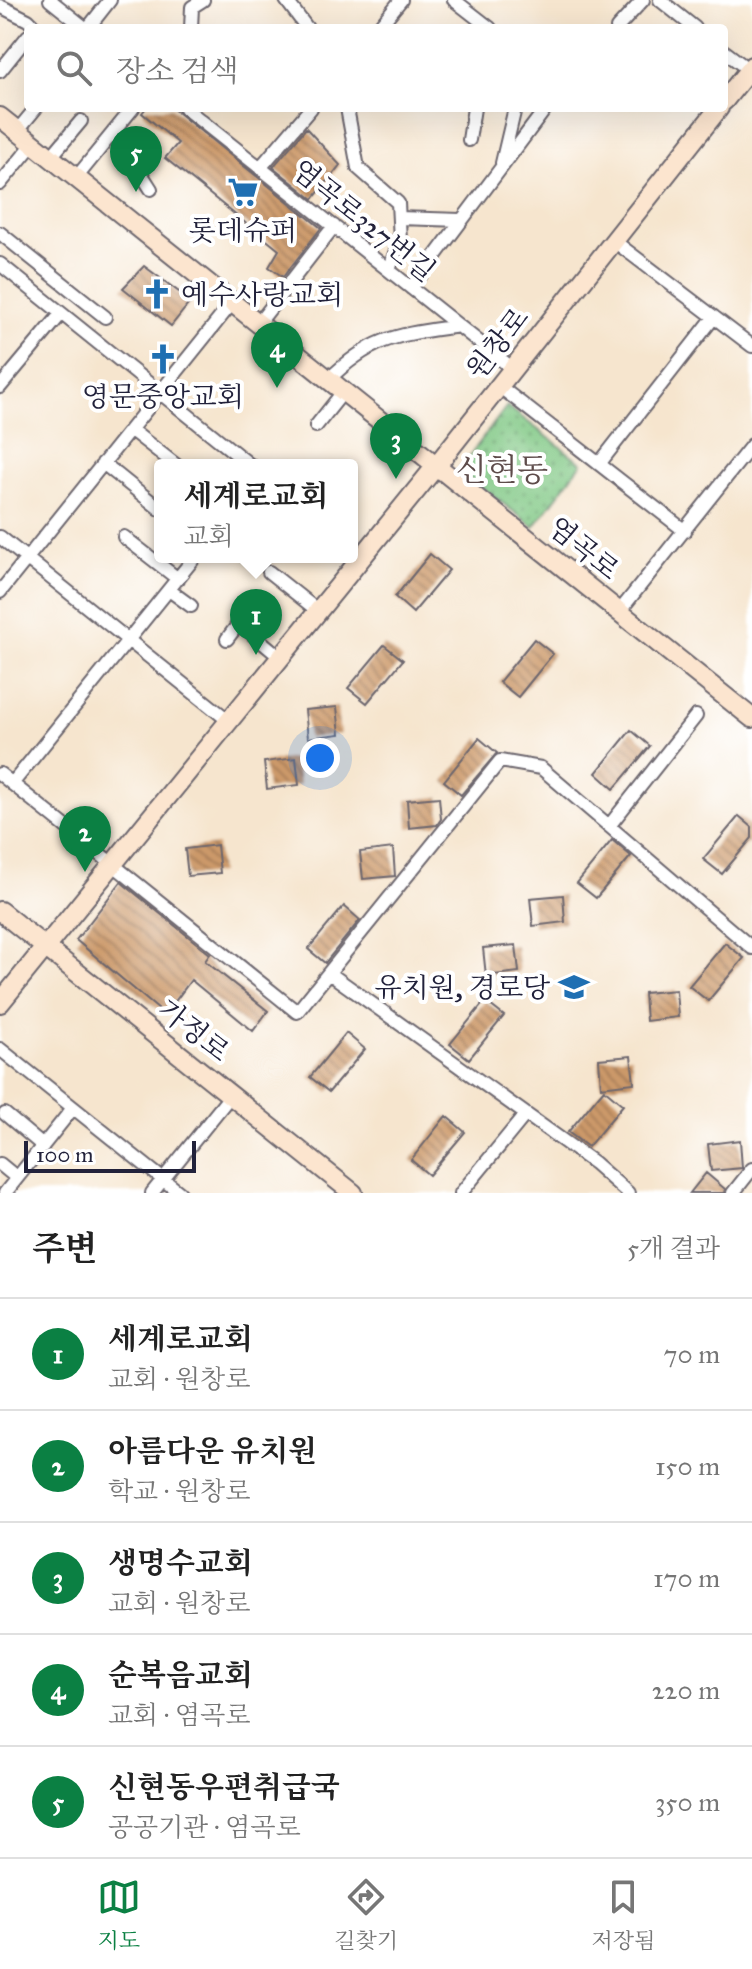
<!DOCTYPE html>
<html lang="ko">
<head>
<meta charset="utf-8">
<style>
  body { margin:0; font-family:"IM FELL Great Primer","Noto Serif KR",serif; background:#f6f6f6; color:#222 }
  .scale { position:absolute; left:24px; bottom:20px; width:172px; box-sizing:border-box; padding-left:8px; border:4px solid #22223b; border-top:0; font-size:22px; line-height:28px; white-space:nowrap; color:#22223b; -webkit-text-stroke:6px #fff; paint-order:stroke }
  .you { position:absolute; left:320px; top:758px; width:28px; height:28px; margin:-20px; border:6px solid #fff; border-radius:50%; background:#1a73e8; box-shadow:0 0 0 12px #1a73e833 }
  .badge { display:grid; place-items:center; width:52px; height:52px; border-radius:50%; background:#0b8043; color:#fff; font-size:26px; font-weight:700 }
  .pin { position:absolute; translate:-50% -66px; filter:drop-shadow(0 2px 4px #0008) }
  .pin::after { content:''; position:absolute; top:42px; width:28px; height:24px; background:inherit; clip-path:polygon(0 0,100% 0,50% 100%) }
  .popup { position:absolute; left:154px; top:459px; width:204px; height:104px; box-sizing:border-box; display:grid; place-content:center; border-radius:8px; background:#fff; filter:drop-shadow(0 2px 6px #0005); font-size:26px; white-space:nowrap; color:#767676 }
  .popup b { font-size:30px; color:#222 }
  .popup::after { content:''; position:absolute; left:50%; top:100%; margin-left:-16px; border:16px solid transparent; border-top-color:#fff }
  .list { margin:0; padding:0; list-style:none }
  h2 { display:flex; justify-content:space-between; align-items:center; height:104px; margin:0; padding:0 32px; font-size:34px }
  h2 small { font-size:26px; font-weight:400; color:#767676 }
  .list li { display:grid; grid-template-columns:52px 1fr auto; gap:24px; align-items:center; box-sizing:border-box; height:112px; padding:0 32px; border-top:2px solid #e0e0e0 }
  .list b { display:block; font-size:30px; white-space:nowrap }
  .list p { margin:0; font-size:26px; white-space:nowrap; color:#767676 }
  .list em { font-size:26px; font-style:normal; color:#767676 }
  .icon { flex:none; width:44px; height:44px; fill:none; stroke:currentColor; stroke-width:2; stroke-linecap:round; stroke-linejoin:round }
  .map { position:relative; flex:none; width:752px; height:1193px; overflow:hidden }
  .search { position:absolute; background:#fff; box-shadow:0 8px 32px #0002; left:24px; right:24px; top:24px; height:88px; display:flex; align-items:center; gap:20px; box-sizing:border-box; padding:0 28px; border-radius:8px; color:#767676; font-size:30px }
  .sheet { height:664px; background:#fff }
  nav { display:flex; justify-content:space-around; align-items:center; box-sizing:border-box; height:112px; border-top:2px solid #e0e0e0; background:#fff; font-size:22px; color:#767676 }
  nav a { display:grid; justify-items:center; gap:4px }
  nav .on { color:#0b8043 }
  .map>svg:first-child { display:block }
</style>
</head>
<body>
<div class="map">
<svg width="752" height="1193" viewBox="0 0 752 1193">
  <defs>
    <pattern id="park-dots" width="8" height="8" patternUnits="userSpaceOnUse" patternTransform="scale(2)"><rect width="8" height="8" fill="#7fc783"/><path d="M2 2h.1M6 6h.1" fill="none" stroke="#68a16c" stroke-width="1.8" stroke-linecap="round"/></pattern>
    <pattern id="building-back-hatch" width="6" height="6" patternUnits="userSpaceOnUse" patternTransform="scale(2)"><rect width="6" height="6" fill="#cc9969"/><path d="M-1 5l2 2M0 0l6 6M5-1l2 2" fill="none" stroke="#a57c58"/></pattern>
  </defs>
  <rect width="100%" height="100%" fill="#fff"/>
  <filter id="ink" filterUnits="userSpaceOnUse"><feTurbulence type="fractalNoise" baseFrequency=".0125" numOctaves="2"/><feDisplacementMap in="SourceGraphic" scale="16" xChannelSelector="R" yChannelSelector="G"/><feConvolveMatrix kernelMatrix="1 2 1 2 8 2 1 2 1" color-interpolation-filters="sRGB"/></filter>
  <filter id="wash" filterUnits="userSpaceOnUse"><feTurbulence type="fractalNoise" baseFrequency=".006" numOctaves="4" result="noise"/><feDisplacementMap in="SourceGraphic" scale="32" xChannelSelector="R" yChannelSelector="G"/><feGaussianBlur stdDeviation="1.8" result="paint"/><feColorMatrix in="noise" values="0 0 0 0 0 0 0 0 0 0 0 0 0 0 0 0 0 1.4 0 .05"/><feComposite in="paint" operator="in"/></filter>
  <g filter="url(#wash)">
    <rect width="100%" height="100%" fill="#f6e5ce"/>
    <path fill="url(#park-dots)" stroke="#50745f" stroke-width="2" d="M507,406L582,463L534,527L459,470Z"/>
    <g id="blocks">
      <path fill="url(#building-back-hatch)" d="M146,108H172L321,228L283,277L269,267L279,250L165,158L178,143L142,113Z
        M306,128L340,165L313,199L273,167Z
        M144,266L191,301L171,326L123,288Z
        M430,554L449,570L413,613L395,597Z
        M534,639L553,654L518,697L499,682Z
        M384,645L403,660L367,703L348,688Z
        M337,707L340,734L308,738L305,710Z
        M631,730L650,746L614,789L596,773Z
        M479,738L497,753L461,795L444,781Z
        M296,758L299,785L267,789L264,762Z
        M439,797L441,819L437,825L409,828L407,800Z
        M739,816L752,827V838L722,874L703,859Z
        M612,840L631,856L596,898L577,883Z
        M217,845L220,873L188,876L185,849Z
        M393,848L395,876L363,879L360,852Z
        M121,882L210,954L205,961L268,1011L253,1031L191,980L165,1015L76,940Z
        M563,895L565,922L533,926L530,898Z
        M344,906L360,920L325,963L308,949Z
        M725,943L744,958L708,1001L689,986Z
        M516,945L519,972L486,976L483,948Z
        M676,990L678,1017L646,1021L644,993Z
        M485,1001L504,1016L469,1059L450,1044Z
        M346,1033L365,1049L329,1092L310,1077Z
        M631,1056L634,1083L601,1087L599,1059Z
        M604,1089L623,1105L588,1147L568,1132Z
        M446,1116L465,1132L429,1175L411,1160Z
        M740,1140L742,1168L711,1171L708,1144Z
        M706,1173L725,1189L724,1193H690Z"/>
    </g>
  </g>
  <g filter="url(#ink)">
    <use href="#blocks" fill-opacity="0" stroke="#6c666e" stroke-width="2"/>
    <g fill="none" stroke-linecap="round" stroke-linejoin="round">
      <g stroke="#6c666e" stroke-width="16">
        <path id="street" d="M50,0L85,28
          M286,0L307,28
          M454,0L490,28
          M660,0L695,28
          M0,6L28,20L36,28
          M88,28L110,0
          M191,28L192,7L203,0
          M378,28L401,0
          M617,28L643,0
          M724,51L749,70
          M0,71L28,36
          M185,108L513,369
          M347,108L358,168L398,203L400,240L389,270
          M17,131L36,108
          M114,131L151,189
          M469,140L474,108
          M50,158L81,121
          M502,163L515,108
          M260,168L311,108
          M76,178L133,108
          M0,184L33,144
          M399,218L461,220
          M0,233L105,317
          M614,241L752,346
          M0,264L250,465
          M411,288L546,108
          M258,324L334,226
          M328,380C374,335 399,335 459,326
          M499,386L685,531
          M0,387L61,314
          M316,426L343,392
          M131,430L176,465
          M103,463L160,509
          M599,464L714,317
          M0,537L229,721
          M124,537L178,579
          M269,572L318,611
          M169,590L191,606
          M0,592L232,303
          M619,612L752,445
          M227,639L239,623L280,657
          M0,774L297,1012L500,761L541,768L752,948
          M12,784L195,557
          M609,826L696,716
          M329,973L594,1163L628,1193
          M0,1049L180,1193
          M5,1114L43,1146
          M0,1164L17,1178
          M5,1193L73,1108
          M152,1193L231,1095
          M461,1193L525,1115
          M733,1193L752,1169"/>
      </g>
      <g stroke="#6c666e" stroke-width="22">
        <path id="secondary" d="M724,101L752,66
          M0,117L752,718
          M0,911L353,1193
          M0,1003L436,466L719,108"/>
      </g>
      <use href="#street" stroke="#fff" stroke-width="12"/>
      <use href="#secondary" stroke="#fce5cf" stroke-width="18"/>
    </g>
  </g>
  <defs>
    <g id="supermarket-bare" transform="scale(2.4)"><path d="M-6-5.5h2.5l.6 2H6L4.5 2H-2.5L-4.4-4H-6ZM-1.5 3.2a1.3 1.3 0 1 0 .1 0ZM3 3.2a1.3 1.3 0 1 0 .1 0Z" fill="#1f6fb2" stroke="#fff" stroke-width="2.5" paint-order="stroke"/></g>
    <g id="church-bare" transform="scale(2.4)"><path d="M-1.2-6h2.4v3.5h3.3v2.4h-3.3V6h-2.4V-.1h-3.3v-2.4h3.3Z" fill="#1f6fb2" stroke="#fff" stroke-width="2.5" paint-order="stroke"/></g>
    <g id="school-bare" transform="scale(2.4)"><path d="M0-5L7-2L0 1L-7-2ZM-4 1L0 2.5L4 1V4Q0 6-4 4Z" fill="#1f6fb2" stroke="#fff" stroke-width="2.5" paint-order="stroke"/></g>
  </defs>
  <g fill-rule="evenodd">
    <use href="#supermarket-bare" x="243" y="192"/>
    <use href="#church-bare" x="157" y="294"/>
    <use href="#church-bare" x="163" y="359"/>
    <use href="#school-bare" x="574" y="987"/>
  </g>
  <g text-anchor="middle" stroke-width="8" stroke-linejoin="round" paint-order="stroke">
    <g font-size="28" fill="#22223b" stroke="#fff">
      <text transform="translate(364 220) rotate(39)" y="10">염곡로327번길</text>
      <text transform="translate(497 343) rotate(-52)" y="10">원창로</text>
      <text transform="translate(584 548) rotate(39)" y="10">염곡로</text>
      <text transform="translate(194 1030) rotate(38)" y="10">가정로</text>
    </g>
    <g font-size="28" fill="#22223b" stroke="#fff">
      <text x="243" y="240">롯데슈퍼</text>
      <text x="181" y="304" text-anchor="start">예수사랑교회</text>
      <text x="163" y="406">영문중앙교회</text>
      <text x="550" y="997" text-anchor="end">유치원, 경로당</text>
    </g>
    <g font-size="32" fill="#5e4c4b" stroke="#fff">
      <text x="502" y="481">신현동</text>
    </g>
  </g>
</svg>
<div class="scale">100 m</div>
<div class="you"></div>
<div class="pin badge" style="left:256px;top:655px">1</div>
<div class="popup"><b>세계로교회</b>교회</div>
<div class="pin badge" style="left:85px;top:872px">2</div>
<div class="pin badge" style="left:396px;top:479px">3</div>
<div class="pin badge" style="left:277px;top:388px">4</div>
<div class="pin badge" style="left:136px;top:192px">5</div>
<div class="search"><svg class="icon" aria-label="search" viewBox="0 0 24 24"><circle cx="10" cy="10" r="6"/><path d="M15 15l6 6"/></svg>장소 검색</div>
</div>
<section class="sheet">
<h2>주변<small>5개 결과</small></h2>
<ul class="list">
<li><span class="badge">1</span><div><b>세계로교회</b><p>교회 · 원창로</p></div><em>70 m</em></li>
<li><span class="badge">2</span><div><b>아름다운 유치원</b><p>학교 · 원창로</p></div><em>150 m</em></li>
<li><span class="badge">3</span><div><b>생명수교회</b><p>교회 · 원창로</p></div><em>170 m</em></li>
<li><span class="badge">4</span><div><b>순복음교회</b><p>교회 · 염곡로</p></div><em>220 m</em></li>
<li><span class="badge">5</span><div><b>신현동우편취급국</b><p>공공기관 · 염곡로</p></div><em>350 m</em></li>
</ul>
</section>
<nav>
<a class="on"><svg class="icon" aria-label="map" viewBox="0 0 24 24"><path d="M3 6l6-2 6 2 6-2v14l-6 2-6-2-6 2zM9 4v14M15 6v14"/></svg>지도</a>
<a><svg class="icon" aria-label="directions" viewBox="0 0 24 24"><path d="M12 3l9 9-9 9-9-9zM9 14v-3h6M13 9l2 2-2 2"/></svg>길찾기</a>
<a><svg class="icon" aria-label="saved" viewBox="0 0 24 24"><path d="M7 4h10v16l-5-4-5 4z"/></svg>저장됨</a>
</nav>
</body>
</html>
